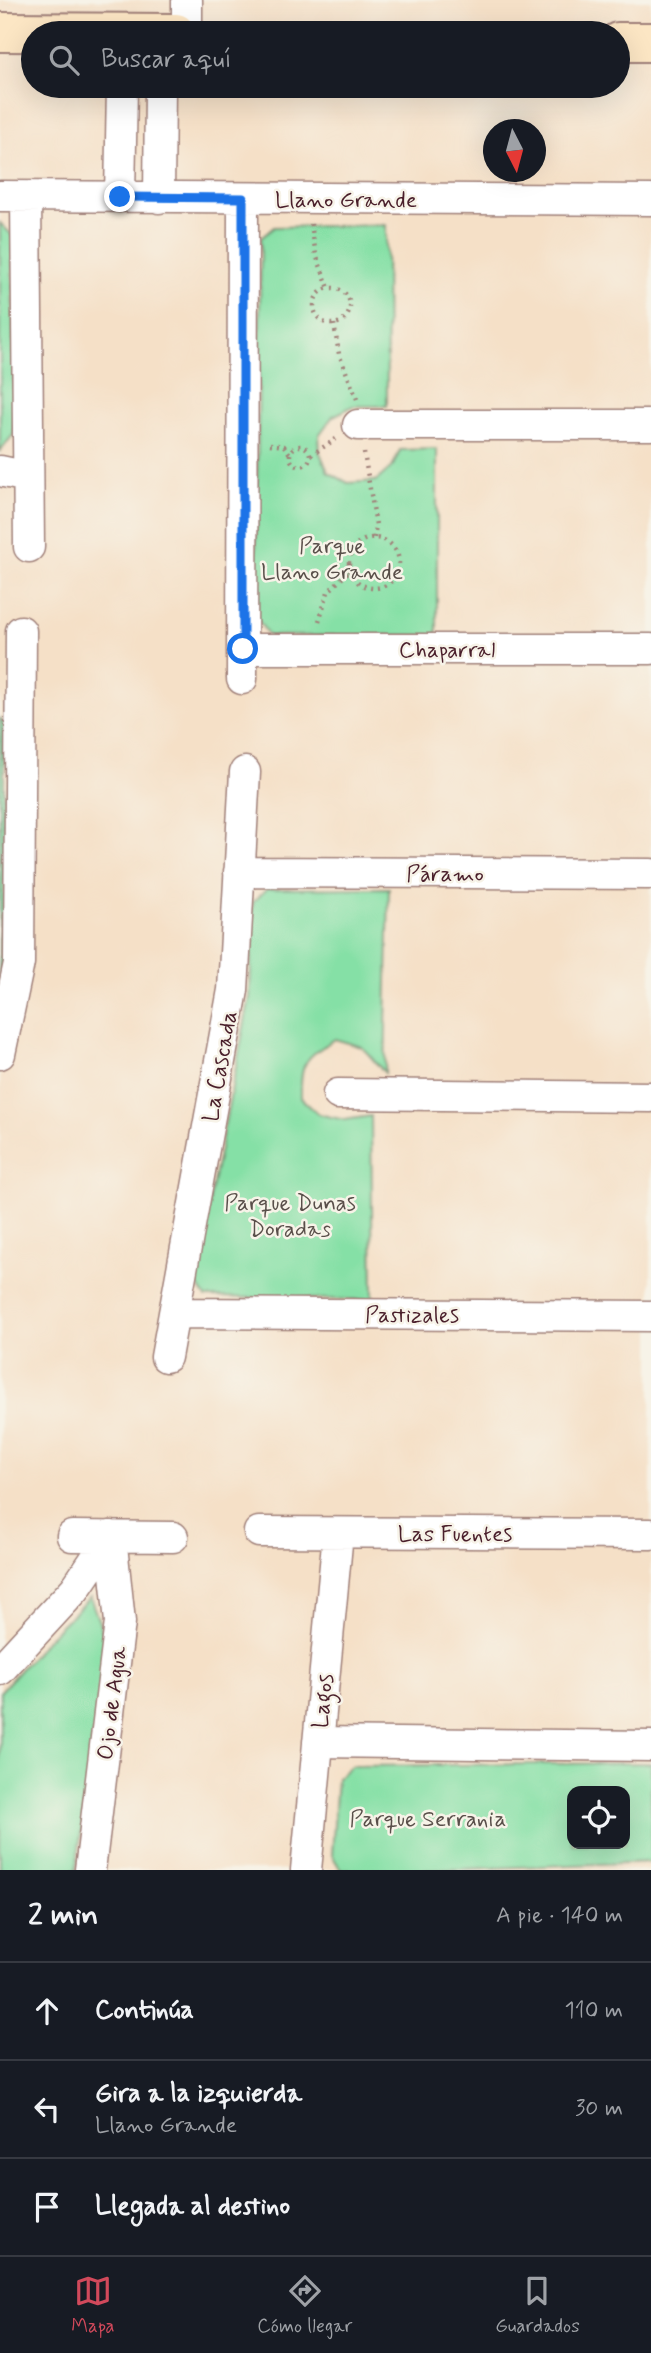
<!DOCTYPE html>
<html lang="es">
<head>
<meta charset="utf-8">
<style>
  body { margin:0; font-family:Mynerve,sans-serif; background:#242831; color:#f1f3f6 }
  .controls { position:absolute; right:21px; bottom:21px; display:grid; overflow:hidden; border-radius:14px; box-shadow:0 7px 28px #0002 }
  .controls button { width:63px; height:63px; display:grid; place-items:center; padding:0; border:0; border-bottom:2px solid #363941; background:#171b24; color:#f1f3f6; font:35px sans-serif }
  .compass { position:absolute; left:483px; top:119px; width:63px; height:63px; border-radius:50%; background:#171b24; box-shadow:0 7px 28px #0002; rotate:174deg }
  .stop { position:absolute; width:21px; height:21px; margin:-16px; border:5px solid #1a73e8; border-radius:50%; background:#fff }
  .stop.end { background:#1a73e8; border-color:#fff; box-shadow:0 2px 7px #0008 }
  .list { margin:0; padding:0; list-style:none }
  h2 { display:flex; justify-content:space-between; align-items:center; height:91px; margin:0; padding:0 28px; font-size:30px }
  h2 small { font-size:23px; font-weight:400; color:#9ea1a6 }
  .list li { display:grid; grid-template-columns:46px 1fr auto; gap:21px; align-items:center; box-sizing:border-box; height:98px; padding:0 28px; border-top:2px solid #363941 }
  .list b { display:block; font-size:26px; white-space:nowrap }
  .list p { margin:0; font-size:23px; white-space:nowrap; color:#9ea1a6 }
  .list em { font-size:23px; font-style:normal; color:#9ea1a6 }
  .icon { flex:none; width:38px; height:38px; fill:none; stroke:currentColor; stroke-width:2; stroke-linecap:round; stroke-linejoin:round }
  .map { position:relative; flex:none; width:651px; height:1870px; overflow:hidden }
  .search { position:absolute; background:#171b24; box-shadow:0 7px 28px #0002; left:21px; right:21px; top:21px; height:77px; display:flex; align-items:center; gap:18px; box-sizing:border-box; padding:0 24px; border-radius:38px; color:#9ea1a6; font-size:26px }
  .sheet { height:385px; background:#171b24 }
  nav { display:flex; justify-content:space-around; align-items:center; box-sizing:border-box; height:98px; border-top:2px solid #363941; background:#171b24; font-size:19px; color:#9ea1a6 }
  nav a { display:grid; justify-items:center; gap:4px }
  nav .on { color:#d1495b }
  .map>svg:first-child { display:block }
</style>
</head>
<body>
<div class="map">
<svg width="651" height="1870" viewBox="0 0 651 1870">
  <rect width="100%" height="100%" fill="#f7f3e8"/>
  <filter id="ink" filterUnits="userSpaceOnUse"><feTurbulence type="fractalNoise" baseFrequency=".0143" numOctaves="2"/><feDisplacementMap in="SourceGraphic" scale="14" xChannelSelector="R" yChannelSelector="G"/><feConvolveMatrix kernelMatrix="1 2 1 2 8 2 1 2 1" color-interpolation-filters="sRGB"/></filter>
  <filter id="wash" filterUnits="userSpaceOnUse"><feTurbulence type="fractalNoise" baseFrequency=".00686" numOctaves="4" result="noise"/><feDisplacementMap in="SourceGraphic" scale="28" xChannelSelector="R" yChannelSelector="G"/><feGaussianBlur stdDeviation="1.57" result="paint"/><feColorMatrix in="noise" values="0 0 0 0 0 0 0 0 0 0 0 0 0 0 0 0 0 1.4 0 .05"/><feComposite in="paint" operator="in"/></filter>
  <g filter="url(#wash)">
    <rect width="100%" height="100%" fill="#f5e0c7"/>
    <path fill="#85e0a6" stroke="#688068" stroke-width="2" fill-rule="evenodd" d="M0,223L12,235L14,434L0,451Z
      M386,225L387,406H353L333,416L319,435L320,453L328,472L348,483L376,481L393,466L400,450L437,449V635L269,636L255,616L261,238L274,227Z
      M0,719L4,723V983L0,999Z
      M389,888L385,1073L362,1047L335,1039C305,1058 300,1061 301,1098L318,1114L345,1120L371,1116L373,1300L206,1297L194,1279L250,997L253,902L267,889Z
      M90,1597L107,1644L76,1870H0V1692L52,1634Z
      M651,1763V1862L435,1870H341L332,1855L337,1778L351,1766ZM572,1791H625V1844H572Z"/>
  </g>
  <g filter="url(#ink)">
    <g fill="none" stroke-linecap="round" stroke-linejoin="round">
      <g stroke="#a08079" stroke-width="33">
        <path id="minor" d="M187,33V0
          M0,196L651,200
          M26,197L29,547
          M120,197L122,86
          M159,198L160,86
          M358,425H651
          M0,471L28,477
          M243,649H651
          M242,679L243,198
          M239,872L651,874
          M0,1054L19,963L21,631
          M338,1094L651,1097
          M174,1313L651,1316
          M166,1357L233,990L245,772
          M259,1532L651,1534
          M72,1536L173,1537
          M0,1670L75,1589L111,1536
          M318,1742L651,1746
          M90,1870L120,1622L111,1536
          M306,1870L338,1533"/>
      </g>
      <g stroke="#a08079" stroke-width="42">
        <path id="secondary" d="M0,32L176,33
          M618,42H651"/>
      </g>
      <path stroke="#a08079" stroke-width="4.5" stroke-dasharray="2 5" stroke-linecap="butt" d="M311,224L316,255L329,288
        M314 306a18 18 0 1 1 36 0a18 18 0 1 1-36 0Z
        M334,324L339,354L357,399
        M270,444L284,446L290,454
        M290 456a10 10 0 1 1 20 0a10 10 0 1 1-20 0Z
        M364,453L376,525L374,538
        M311,455L336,439
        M349 563a25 25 0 1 1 50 0a25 25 0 1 1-50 0Z
        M319,621L328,592L350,570"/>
      <use href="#minor" stroke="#fff" stroke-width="30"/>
      <use href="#secondary" stroke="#fce6c4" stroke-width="38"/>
    </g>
  </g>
  <g fill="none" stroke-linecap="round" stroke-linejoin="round" filter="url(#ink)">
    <path stroke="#1a73e8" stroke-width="9" d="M120,197L243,198V649"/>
  </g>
  <g text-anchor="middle" stroke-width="5" stroke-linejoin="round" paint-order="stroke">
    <g font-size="23" fill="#4a1f2b" stroke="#f7f3e8">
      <text x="346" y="207">Llano Grande</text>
      <text x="447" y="657">Chaparral</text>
      <text x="445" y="881">Páramo</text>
      <text transform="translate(219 1066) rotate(-80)" y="8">La Cascada</text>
      <text x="412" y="1322">Pastizales</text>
      <text x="455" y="1541">Las Fuentes</text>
      <text transform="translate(322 1701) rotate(-84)" y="8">Lagos</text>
      <text transform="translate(111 1703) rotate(-83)" y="8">Ojo de Agua</text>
    </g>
    <g font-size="23" fill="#594f4a" stroke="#f7f3e8">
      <text x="332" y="553">Parque<tspan x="332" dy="26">Llano Grande</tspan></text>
      <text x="290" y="1210">Parque Dunas<tspan x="290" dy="26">Doradas</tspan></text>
      <text x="428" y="1826">Parque Serrania</text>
    </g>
  </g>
</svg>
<div class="controls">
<button><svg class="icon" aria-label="locate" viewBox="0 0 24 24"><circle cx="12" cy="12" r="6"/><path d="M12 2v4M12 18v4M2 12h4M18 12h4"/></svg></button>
</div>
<svg class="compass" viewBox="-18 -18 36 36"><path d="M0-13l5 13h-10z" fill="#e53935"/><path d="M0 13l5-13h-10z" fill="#9ea1a6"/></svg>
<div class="stop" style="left:243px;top:649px"></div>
<div class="stop end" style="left:120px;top:197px"></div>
<div class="search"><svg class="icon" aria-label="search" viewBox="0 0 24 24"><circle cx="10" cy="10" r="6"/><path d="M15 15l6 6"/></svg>Buscar aquí</div>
</div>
<section class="sheet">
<h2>2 min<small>A pie · 140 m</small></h2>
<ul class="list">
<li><svg class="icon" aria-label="ahead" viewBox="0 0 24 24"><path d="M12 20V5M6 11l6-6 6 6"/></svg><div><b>Continúa</b></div><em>110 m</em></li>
<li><svg class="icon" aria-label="left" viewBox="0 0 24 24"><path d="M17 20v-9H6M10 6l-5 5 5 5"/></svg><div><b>Gira a la izquierda</b><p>Llano Grande</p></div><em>30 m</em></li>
<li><svg class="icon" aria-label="arrive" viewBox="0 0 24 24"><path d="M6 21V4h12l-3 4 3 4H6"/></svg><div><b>Llegada al destino</b></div></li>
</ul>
</section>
<nav>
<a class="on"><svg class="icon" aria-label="map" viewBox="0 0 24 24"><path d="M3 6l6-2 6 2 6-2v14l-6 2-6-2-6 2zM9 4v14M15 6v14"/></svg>Mapa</a>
<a><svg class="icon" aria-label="directions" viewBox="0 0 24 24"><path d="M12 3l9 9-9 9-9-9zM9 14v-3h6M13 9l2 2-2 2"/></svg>Cómo llegar</a>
<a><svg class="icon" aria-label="saved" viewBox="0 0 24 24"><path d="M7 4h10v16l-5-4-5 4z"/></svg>Guardados</a>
</nav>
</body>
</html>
